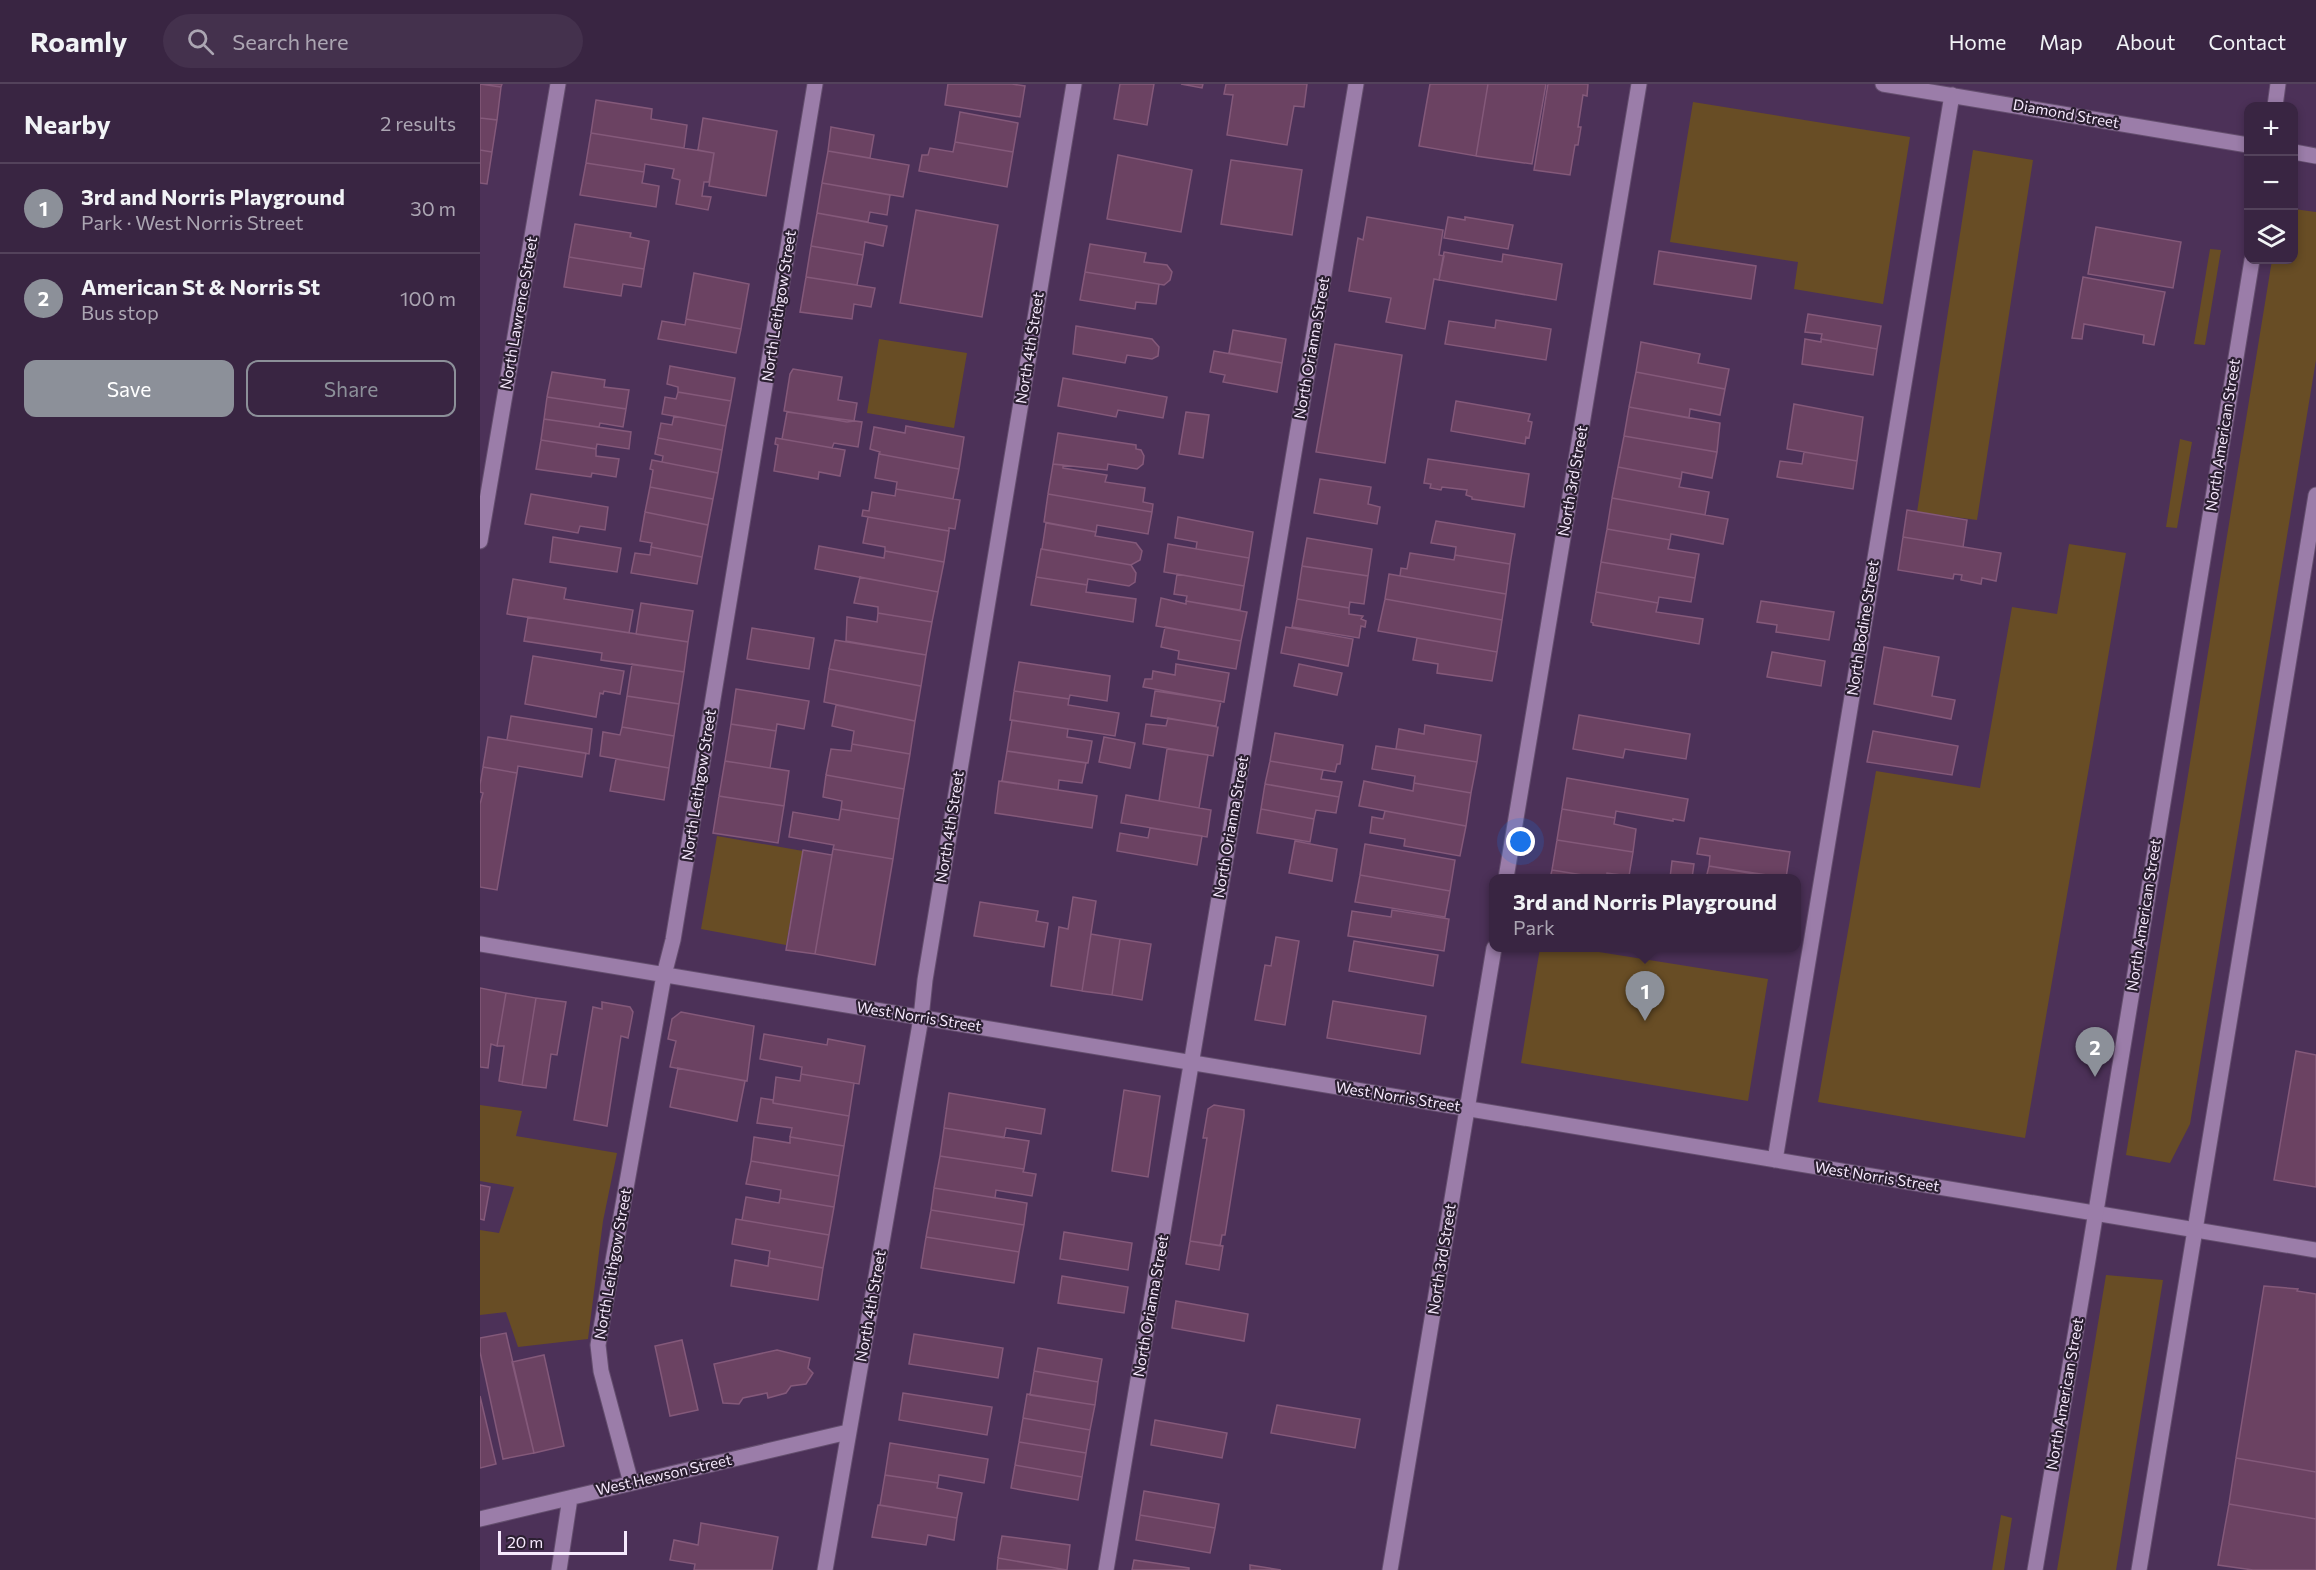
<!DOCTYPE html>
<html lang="en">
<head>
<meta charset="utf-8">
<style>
  body { margin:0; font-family:Commissioner,sans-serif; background:#44314d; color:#f1f3f6 }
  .controls { position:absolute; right:18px; top:18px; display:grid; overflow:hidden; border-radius:12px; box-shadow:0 3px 9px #0003 }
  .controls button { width:54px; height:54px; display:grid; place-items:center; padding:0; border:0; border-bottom:2px solid #53425b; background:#392542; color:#f1f3f6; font:30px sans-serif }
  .scale { position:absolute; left:18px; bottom:15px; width:129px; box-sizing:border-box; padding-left:6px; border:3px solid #f6e9fd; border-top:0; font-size:16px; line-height:21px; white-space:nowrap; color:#f6e9fd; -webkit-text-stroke:4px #2b1f31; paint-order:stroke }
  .you { position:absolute; left:1041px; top:758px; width:21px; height:21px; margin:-15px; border:4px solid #fff; border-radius:50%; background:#1a73e8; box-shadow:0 0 0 9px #1a73e833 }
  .badge { display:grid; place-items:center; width:39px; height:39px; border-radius:50%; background:#8c9099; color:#fff; font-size:20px; font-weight:700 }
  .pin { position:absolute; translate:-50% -50px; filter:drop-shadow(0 2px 3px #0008) }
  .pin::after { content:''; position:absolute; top:32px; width:21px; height:18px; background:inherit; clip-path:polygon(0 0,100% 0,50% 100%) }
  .popup { position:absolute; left:1009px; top:790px; width:312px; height:78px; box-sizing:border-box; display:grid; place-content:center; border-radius:12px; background:#392542; filter:drop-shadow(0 2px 4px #0005); font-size:20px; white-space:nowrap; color:#aba5b2 }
  .popup b { font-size:22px; color:#f1f3f6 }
  .popup::after { content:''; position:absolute; left:50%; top:100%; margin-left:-12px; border:12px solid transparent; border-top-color:#392542 }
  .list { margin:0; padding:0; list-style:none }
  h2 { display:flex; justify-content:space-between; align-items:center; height:78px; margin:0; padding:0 24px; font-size:26px }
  h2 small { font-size:20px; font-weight:400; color:#aba5b2 }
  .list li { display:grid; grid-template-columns:39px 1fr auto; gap:18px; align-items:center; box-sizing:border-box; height:90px; padding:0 24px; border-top:2px solid #53425b }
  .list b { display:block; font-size:22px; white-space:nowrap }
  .list p { margin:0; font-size:20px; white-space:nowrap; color:#aba5b2 }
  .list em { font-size:20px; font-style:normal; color:#aba5b2 }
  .actions { display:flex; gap:12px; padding:18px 24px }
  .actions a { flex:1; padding:14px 0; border:2px solid #8c9099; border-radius:12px; text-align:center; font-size:21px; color:#8c9099 }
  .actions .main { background:#8c9099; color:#fff }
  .icon { flex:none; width:33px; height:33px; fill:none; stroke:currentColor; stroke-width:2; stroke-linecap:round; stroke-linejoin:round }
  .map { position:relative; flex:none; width:1836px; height:1486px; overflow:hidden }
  header { display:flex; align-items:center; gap:36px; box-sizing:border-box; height:84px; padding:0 30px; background:#392542; border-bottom:2px solid #53425b }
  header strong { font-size:28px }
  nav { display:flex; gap:33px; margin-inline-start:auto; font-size:21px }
  .search { width:420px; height:54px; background:#44314d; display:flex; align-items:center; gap:15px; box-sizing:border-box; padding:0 21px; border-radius:33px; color:#aba5b2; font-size:22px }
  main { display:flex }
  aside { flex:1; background:#392542 }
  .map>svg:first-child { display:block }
</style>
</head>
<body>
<header>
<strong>Roamly</strong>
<div class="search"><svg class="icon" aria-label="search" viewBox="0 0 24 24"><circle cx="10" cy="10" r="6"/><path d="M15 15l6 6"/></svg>Search here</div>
<nav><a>Home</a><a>Map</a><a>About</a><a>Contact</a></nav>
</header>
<main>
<aside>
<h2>Nearby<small>2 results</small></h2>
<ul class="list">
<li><span class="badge">1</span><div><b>3rd and Norris Playground</b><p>Park · West Norris Street</p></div><em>30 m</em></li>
<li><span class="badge">2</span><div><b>American St &amp; Norris St</b><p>Bus stop</p></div><em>100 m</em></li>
</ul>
<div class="actions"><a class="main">Save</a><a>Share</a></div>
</aside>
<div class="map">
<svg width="1836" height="1486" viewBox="0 0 1836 1486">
  <rect width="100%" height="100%" fill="#4c3158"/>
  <path fill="#684d25" d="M1213,18L1430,53L1403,220L1314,205L1318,178L1190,158Z
    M1493,66L1553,76L1497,436L1437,428Z
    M1814,125L1836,128V276L1710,1040L1690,1079L1646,1071L1792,176H1814Z
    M1730,165L1741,166L1725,261L1714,260Z
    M399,255L487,269L474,344L387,329Z
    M1700,355L1712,358L1697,444L1686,443Z
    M1589,460L1646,469L1545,1054L1338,1018L1396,687L1500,704L1532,523L1577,530Z
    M237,752L323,767L306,861L221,845Z
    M1060,864H1094L1288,895L1268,1017L1041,979Z
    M0,1021L42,1027L36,1052L137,1069L123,1137L108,1255L38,1263L26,1228L0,1231V1146L19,1149L34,1103L0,1097Z
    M1626,1191L1683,1196L1636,1486H1577Z
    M1521,1431L1532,1434L1524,1486H1512Z"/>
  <path fill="#6b4262" stroke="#84597a" stroke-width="1.5" d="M0,0L21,3L17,36L0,34Z
    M0,0H22L21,3Z
    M468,0H532L545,2L540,33L465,21Z
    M640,0H674L667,41L634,35Z
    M701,0H723L722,4Z
    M746,0H827L824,23L814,22L807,61L747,51L753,11L744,10Z
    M950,0H1008L996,72L939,62Z
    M1008,0H1066L1052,80L996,72Z
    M1068,0H1108L1107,12L1103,11L1098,43H1101L1098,61H1095L1090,91L1054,86Z
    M116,16L172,25L171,35L207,41L204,64L111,49Z
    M480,28L538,39L533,68L475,58Z
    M0,34L17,36L12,68L0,66Z
    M223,34L297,47L286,112L229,102L234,69L218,66Z
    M351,43L394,51L390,74L348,67Z
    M111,49L234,69L229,98H224L222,112L231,113L228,126L196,120L200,96L192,94L194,85L165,80L164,88L106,79Z
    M475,58L533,68L527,103L439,87L442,71H448L450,64L473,68Z
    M0,66L12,68L7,100L0,99Z
    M348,67L429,81L423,113L342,99Z
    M638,71L712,86L701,148L627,135Z
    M751,76L822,86L812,151L741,140Z
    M106,79L164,88L162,99L179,102L176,123L100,111Z
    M342,99L410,111L407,131L390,128L388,138L337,129Z
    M436,126L518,141L502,233L420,219Z
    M337,129L407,142L403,162L385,158L383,171L331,162Z
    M887,133L963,146L959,171L964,172L959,196L954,195L945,245L906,238L911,214L869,207L878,154L883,156Z
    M968,133L985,136V133L1033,141L1028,165L964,154Z
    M95,140L151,149L150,153L169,157L164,185L89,173Z
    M1616,143L1701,158L1693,204L1608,190Z
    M610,160L666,169L664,178L687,181L692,188L690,196L684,201L605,188Z
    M331,162L383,171L377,201L326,193Z
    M1179,167L1276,182L1271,215L1174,200Z
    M964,168L1022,178L1023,170L1082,180L1076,216L959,196Z
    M89,173L164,185L161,203L143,200L141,212L84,203Z
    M605,188L679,200L676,220L656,218L655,225L600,216Z
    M214,189L269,200L261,245L206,235Z
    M326,193L395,204L391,223L374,220L372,235L320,228Z
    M1603,193L1685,208L1674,261L1663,259L1664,251L1604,240L1602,255L1592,254Z
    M1328,230L1401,242L1397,265L1341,255L1342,250L1325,248Z
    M206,235L261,245L256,269L178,255L182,237L205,241Z
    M1016,236L1071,245L1066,276L965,260L969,237L1015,244Z
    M596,242L672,255L679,263L678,272L672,275L647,271L645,279L593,270Z
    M753,246L806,255L802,279L749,269Z
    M1325,255L1341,258V255L1397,265L1393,291L1322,280Z
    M1161,258L1220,270L1218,279L1249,285L1245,305L1156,288Z
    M855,260L922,271L905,379L836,368Z
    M734,267L802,279L797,308L743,298L745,291L730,288Z
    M190,282L255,294L251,317L198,308V303L187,300Z
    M313,285L362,293L358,316L377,319L374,337L367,338L304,327L310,290Z
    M72,288L125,296L124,303L149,306L146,325L67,313Z
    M1156,288L1245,305L1240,331L1210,325L1209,334L1149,323Z
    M583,294L687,313L683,334L638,326L636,333L578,322Z
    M198,308L251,317L246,342L182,330L185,313L196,315Z
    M67,313L146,325L143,343L120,339L119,343L64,335Z
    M976,317L1050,330L1048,337L1052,338L1049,354L1046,353L1045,360L971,347Z
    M1314,320L1383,333L1377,377L1307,365Z
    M1149,323L1240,339L1237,368L1144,352Z
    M307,328L382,338L378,363L354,359L352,364L302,355Z
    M706,328L729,331L723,374L699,370Z
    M194,332L246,342L242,366L178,354L181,339L192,341Z
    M64,335L151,348L149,365L117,360L116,365L61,356Z
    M426,342L484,353L479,385L399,370L400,368L390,365L394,343L425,349Z
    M578,349L656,361V365L661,366L664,372L663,380L657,385L628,380L627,386L573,380Z
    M1144,352L1237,368L1232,394L1202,388L1201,395L1138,383Z
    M178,354L242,366L238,389L182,378L183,372L175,370Z
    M296,354L365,366L360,392L339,388L338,395L294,387L298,361L295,360Z
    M61,356L116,365V372L139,375L136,393L112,389L111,393L56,385Z
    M1324,368L1377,377L1373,405L1297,393L1300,377L1322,380Z
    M399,370L479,385L473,415L416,405L417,398L395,394Z
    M948,375L1049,390L1044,423L992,415V413L986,411L987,406L962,403L961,406L950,404L951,400L944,399Z
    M172,376L238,389L233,415L170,403L173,386L170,385Z
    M573,380L583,381V384L627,391L625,398L665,404L663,418L673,420L672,428L568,410Z
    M1138,383L1201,395L1199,403L1229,408L1225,431L1132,414Z
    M840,395L891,403L888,420L900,423L897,440L834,429Z
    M170,403L233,415L228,441L165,428Z
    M416,405L480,416L475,445L469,444V447L382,432L383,426L389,427L392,408L415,412Z
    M51,410L128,423L125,446L100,442L98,449L45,440Z
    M568,410L672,428L668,450L617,441L616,448L564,438Z
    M1132,414L1248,435L1243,460L1191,450L1190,456L1127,445Z
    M1427,426L1487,436L1483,463L1423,453Z
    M165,428L228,441L222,473L171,463L172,459L160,457Z
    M388,433L469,447L464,478L405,467V463L383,459Z
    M698,433L773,448L769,474L716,465L717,458L695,454Z
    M956,437L1035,450L1030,480L975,471L976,463L951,459Z
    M566,439L616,448L615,452L656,459L662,467L660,476L651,481L562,465Z
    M1127,445L1190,456L1188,465L1219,470L1215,494L1121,478Z
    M73,453L141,464L137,488L70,478Z
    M1423,453L1521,469L1516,497L1502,494L1501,500L1481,496L1482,491L1474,490L1473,495L1418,486Z
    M827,454L892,465L888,492L822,482Z
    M688,460L769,474L764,502L684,488Z
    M339,462L404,474L405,467L464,478L458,508L335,485Z
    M171,463L222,473L217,500L151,489L155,469L170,471Z
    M561,465L651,481L656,489L655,498L649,502L608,495L607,501L556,493Z
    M930,469L974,476L975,471L1030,480L1026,510L920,492L921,484L927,485Z
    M1121,478L1215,494L1211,518L1179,513L1178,519L1116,508Z
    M822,482L888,492L884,520L870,518L869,524L817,515Z
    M697,490L764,502L760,526L706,517L707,512L694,510Z
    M909,490L1026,510L1022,536L905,515Z
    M380,493L458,508L452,538L398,529V523L374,519Z
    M556,493L607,501L606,508L656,515L653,538L551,521Z
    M33,495L86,504L84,515L153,526L149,549L27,530Z
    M1116,508L1178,519L1176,528L1223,535L1219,560L1113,541V539L1111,538Z
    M681,514L706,520V517L767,528L761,557L676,542Z
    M817,515L869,524V530L883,532L881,535L886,537L885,543L881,542L879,554L812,543Z
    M905,515L1022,536L1017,568L898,547Z
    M1281,517L1354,528L1349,556L1296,548L1297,541L1277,538Z
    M161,519L213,527L208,558L156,550Z
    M398,529L452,538L446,571L366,557L367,533L397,538Z
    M48,533L208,558L204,588L121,576L122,569L44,557Z
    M685,543L761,557L756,585L698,575L699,567L681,563Z
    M806,543L873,555L868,582L801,569Z
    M272,544L334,554L329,585L267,575Z
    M937,554L1017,568L1012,597L957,589L958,580L933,576Z
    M355,556L446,571L441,602L349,585Z
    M1404,563L1459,573L1452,612L1475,616L1471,635L1394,620Z
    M1292,568L1345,577L1341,602L1287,593Z
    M53,572L144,587L140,610L124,607L123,610L120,609L116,633L45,620Z
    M539,578L630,592L627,617L590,611L589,615L534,607Z
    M152,580L204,588L199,620L147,612Z
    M696,580L749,589L744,618L663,603L665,595H672L673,587L695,591Z
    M819,580L862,589L857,611L814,602Z
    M349,585L441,602L435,637L344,618Z
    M256,605L329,617L324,645L297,640L296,647L251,640Z
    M534,607L589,615L588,621L639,629L635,652L530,636Z
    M675,607L741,617L736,642L671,632Z
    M147,612L199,620L194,652L142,643Z
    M356,621L435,637L430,670L372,660L374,647L352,642Z
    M1099,631L1210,650L1206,675L1145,665L1143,674L1093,665Z
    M31,632L112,645L109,670L27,656Z
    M688,634L738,643L733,672L663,660L666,640L686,642Z
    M532,636L588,645L587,653L612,657L608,679L527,667Z
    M251,640L296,647L290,684L245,677Z
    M945,641L1001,651L997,678L916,665L919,645L944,650Z
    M142,643L194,652L189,684L120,672L123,648L140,651Z
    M1393,647L1478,662L1472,691L1387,678Z
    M795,649L863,661L860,680H857L855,688L790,677Z
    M8,653L106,669L102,693L38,682L37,689L3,683Z
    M624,653L655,659L650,684L619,678Z
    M372,660L430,670L424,705L346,691L351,665L371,667Z
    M896,662L997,678L991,709L934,699L935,692L892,685Z
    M687,665L728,671L719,724L679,717Z
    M527,667L606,679L602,699L579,696L578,706L522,697Z
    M136,675L189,684L184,716L130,707Z
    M245,677L309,687L304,722L239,712Z
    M790,677L843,686L841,695L862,698L859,713L785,700Z
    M3,683L37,689L17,806L0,803V720L3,709L0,708V701Z
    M346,691L424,705L419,735L361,725L362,717L343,713Z
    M1087,694L1208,715L1204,737L1193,735V737L1136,727L1135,734L1082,725Z
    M519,697L617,712L612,744L515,729Z
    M884,697L933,707L934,699L991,709L986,742L879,722Z
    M785,700L859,713L856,729L836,726L834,735L781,725Z
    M646,711L731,726L727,753L641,739Z
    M239,712L304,722L298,759L233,749Z
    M361,725L419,735L413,775L353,765L354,761L309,753L313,728L359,736Z
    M781,725L834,735L830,758L777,749Z
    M1082,725L1135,734L1134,740L1156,745L1153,768L1077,756Z
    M905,727L986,742L980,772L924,762L925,755L890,749L892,733L903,735Z
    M670,744L722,752L717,781L637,767L640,749L668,754Z
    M1220,754L1310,768L1306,794L1229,782L1230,772L1217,770Z
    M1077,756L1153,768L1149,792L1127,789L1126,794H1121L1072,786Z
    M815,757L857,765L852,797L809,789Z
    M885,760L975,776L970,807L880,791Z
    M353,765L413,775L395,881L335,870Z
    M323,766L352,771L335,870L306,866Z
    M1192,777L1214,780L1212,794H1190Z
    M1229,782L1297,794H1226Z
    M1072,786L1121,794H1070Z
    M880,791L970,807L965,833L875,818Z
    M593,813L616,817L602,907L571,902L579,843L588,845Z
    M500,818L558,827L556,837L568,839L564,863L494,852Z
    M912,826L969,835L964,867L868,852L872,827L911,833Z
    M611,850L640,855L632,911L602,907Z
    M796,853L819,857L805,941L775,936L785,881L791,882Z
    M640,855L671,860L662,916L632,911Z
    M874,857L958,871L953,902L869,887Z
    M0,904L26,909L17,962L11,960L8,984L0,983Z
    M26,909L56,914L42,1001L19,997L24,962H17Z
    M56,914L86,918L77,971L71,970L66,1004L42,1001Z
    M853,917L946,932L940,970L847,954Z
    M122,918L150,923L153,928L148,954L141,952L127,1042L94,1036L113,923L122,925Z
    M201,928L274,942L267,997L190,983L196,957L188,955L192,935Z
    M284,950L347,961L348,955L385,962L379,1000L321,990L322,983L280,975Z
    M1816,967L1836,971V1103L1794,1096Z
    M198,984L265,997L257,1037L190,1023Z
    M321,990L374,999L369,1032L293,1019L296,993L320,997Z
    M644,1006L680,1012L668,1093L632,1087Z
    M469,1009L565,1025L561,1050L526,1044L524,1054L464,1044Z
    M281,1014L293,1016V1019L369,1032L364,1062L310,1053L312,1044L277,1039Z
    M734,1021L764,1026V1032L745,1151H742L740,1162L710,1157L727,1054H723L728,1025Z
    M464,1044L549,1057L544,1085L460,1072Z
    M274,1053L310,1059V1053L364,1062L359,1092L271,1077Z
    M460,1072L544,1085L543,1088L556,1090L552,1112L516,1106L515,1114L454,1104Z
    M271,1077L359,1092L354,1123L300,1114L301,1106L266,1100Z
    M0,1101L10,1103L4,1136L0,1135Z
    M454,1104L547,1119L544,1141L451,1126Z
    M266,1113L299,1119L300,1114L354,1123L349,1151L262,1136Z
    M451,1126L544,1141L539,1168L446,1153Z
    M256,1135L349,1151L343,1184L289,1174L290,1167L252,1160Z
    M584,1148L652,1159L648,1186L580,1175Z
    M446,1153L539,1168L534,1199L441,1184Z
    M710,1157L743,1162L739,1186L706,1180Z
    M289,1174L343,1184L338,1216L251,1202L255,1176L288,1182Z
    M582,1192L648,1203L644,1229L578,1219Z
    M1784,1202L1818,1205L1817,1207L1836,1210V1388L1756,1374Z
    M696,1217L768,1230L764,1257L692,1244Z
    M26,1249L54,1369L23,1375L0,1268V1254Z
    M434,1250L523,1264L518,1294L429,1280Z
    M202,1256L218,1326L190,1332L175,1262Z
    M558,1264L622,1275L618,1298L554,1287Z
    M297,1266L330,1274L328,1284L333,1289L326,1300L311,1302L306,1309L288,1314L287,1309L263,1314L259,1320L243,1319L234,1280Z
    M64,1271L84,1362L54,1369L32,1278Z
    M554,1287L618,1298L615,1321L550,1311Z
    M423,1309L512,1323L507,1351L419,1336Z
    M547,1310L615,1321L610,1346L543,1334Z
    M0,1312L16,1380L0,1384Z
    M797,1321L880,1335L875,1364L791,1349Z
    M543,1334L610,1346L606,1369L539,1358Z
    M675,1336L747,1349L742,1374L671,1361Z
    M539,1358L606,1369L602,1393L535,1381Z
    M410,1359L508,1375L504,1399L459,1391L458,1399L405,1391Z
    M1756,1374L1836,1388V1435L1749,1420Z
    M535,1381L602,1393L598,1416L531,1404Z
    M405,1391L458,1399L457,1404L482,1409L477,1434L400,1421Z
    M664,1407L739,1420L735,1444L660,1431Z
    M1749,1420L1836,1435V1486H1773L1738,1481Z
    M398,1421L477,1434L474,1456L448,1451L446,1461L392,1453Z
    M660,1431L735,1444L730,1469L656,1456Z
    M221,1439L298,1453L292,1486H214L215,1480L190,1476L194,1456L218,1461Z
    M522,1452L590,1461L587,1486L518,1474Z
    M518,1474L587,1486H517Z
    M654,1476L709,1484V1486H652Z
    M770,1481L801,1486H770Z"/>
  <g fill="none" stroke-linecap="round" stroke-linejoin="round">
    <g stroke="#644e6e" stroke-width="17">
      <path id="street" d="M1403,0L1768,61
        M1814,68L1836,72
        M0,457L78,0
        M0,860L1836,1166
        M1295,1076L1472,11
        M151,1399L121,1287L118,1261L184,891L193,856L335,0
        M0,1435L368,1348
        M79,1486L90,1414
        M345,1486L441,934L445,896L594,0
        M626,1486L876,0"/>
    </g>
    <g stroke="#644e6e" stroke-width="17">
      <path id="secondary" d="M1795,22L1798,0
        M1026,794L1159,0
        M910,1486L1014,864
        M1555,1486L1608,1176L1772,176
        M1659,1486L1836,411"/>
    </g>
    <use href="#street" stroke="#9b7da9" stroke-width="15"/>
    <use href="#secondary" stroke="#9b7da9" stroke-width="15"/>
  </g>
  <g text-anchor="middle" stroke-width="4.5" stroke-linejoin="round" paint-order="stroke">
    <g font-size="15" fill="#f6e9fd" stroke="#2b1f31">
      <text transform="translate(1586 30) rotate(10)" y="5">Diamond Street</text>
      <text transform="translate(299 222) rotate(-81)" y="5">North Leithgow Street</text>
      <text transform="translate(39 229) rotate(-80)" y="5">North Lawrence Street</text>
      <text transform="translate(550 264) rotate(-81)" y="5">North 4th Street</text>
      <text transform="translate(832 264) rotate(-80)" y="5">North Orianna Street</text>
      <text transform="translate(1743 351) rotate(-81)" y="5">North American Street</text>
      <text transform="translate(1093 397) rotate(-80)" y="5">North 3rd Street</text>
      <text transform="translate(1383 544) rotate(-81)" y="5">North Bodine Street</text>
      <text transform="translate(219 701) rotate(-81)" y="5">North Leithgow Street</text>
      <text transform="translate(470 743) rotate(-81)" y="5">North 4th Street</text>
      <text transform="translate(751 743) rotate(-80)" y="5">North Orianna Street</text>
      <text transform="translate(1664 831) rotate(-81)" y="5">North American Street</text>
      <text transform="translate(439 933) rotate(9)" y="5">West Norris Street</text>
      <text transform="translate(918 1013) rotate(9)" y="5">West Norris Street</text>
      <text transform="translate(1397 1093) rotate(9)" y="5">West Norris Street</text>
      <text transform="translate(962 1175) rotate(-81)" y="5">North 3rd Street</text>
      <text transform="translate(133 1180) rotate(-80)" y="5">North Leithgow Street</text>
      <text transform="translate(391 1222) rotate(-80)" y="5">North 4th Street</text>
      <text transform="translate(671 1222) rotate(-80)" y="5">North Orianna Street</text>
      <text transform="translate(1585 1310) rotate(-80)" y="5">North American Street</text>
      <text transform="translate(184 1391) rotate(-13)" y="5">West Hewson Street</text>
    </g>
  </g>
</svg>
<div class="controls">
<button>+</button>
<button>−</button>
<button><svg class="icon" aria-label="layers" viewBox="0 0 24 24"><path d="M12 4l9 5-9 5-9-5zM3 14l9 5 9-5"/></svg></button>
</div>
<div class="scale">20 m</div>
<div class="you"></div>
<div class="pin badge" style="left:1165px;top:937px">1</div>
<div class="popup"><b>3rd and Norris Playground</b>Park</div>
<div class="pin badge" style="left:1615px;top:993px">2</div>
</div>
</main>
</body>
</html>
